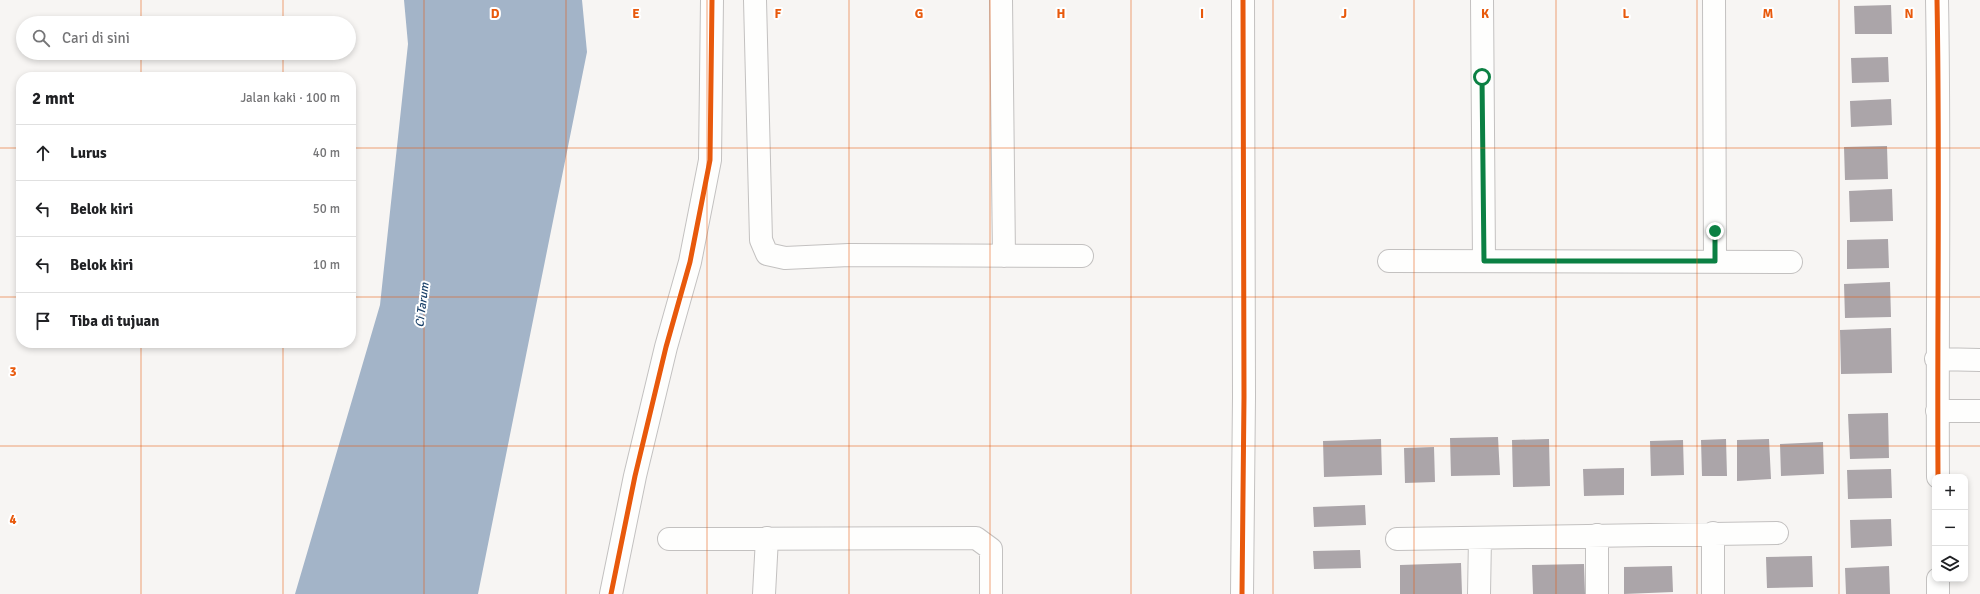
<!DOCTYPE html>
<html lang="id">
<head>
<meta charset="utf-8">
<style>
  body { margin:0; font-family:Signika,sans-serif; background:#f6f6f6; color:#202124 }
  .controls { position:absolute; right:12px; bottom:12px; display:grid; overflow:hidden; border-radius:8px; box-shadow:0 2px 6px #0003 }
  .controls button { width:36px; height:36px; display:grid; place-items:center; padding:0; border:0; border-bottom:1px solid #e0e0e0; background:#fff; color:#202124; font:20px sans-serif }
  .stop { position:absolute; width:12px; height:12px; margin:-9px; border:3px solid #0b8043; border-radius:50%; background:#fff }
  .stop.end { background:#0b8043; border-color:#fff; box-shadow:0 1px 4px #0008 }
  .list { margin:0; padding:0; list-style:none }
  h2 { display:flex; justify-content:space-between; align-items:center; height:52px; margin:0; padding:0 16px; font-size:17px }
  h2 small { font-size:13px; font-weight:400; color:#757577 }
  .list li { display:grid; grid-template-columns:26px 1fr auto; gap:12px; align-items:center; box-sizing:border-box; height:56px; padding:0 16px; border-top:1px solid #e0e0e0 }
  .list b { display:block; font-size:15px; white-space:nowrap }
  .list em { font-size:13px; font-style:normal; color:#757577 }
  .icon { flex:none; width:22px; height:22px; fill:none; stroke:currentColor; stroke-width:2; stroke-linecap:round; stroke-linejoin:round }
  .map { position:relative; flex:none; width:1980px; height:594px; overflow:hidden }
  .search { position:absolute; background:#fff; box-shadow:0 2px 6px #0003; left:16px; top:16px; width:340px; height:44px; display:flex; align-items:center; gap:10px; box-sizing:border-box; padding:0 14px; border-radius:22px; color:#757577; font-size:15px }
  .panel { position:absolute; background:#fff; box-shadow:0 2px 6px #0003; left:16px; top:72px; width:340px; height:276px; border-radius:16px }
  .map>svg:first-child { display:block }
</style>
</head>
<body>
<div class="map">
<svg width="1980" height="594" viewBox="0 0 1980 594">
  <rect width="100%" height="100%" fill="#f7f5f3"/>
  <path fill="#a3b4c8" d="M404,0H582L587,52L478,594H295L380,305L408,44Z"/>
  <path fill="#aba5a9" d="M1891,5L1892,34H1855L1854,6Z
    M1888,57L1889,82L1852,83L1851,58Z
    M1891,99L1892,125L1851,127L1850,101Z
    M1887,146L1888,179L1845,180L1844,147Z
    M1892,189L1893,221L1850,222L1849,191Z
    M1888,239L1889,268L1847,269V240Z
    M1890,282L1891,317L1845,318L1844,284Z
    M1891,328L1892,373L1841,374L1840,330Z
    M1888,413L1889,458L1850,459L1848,414Z
    M1498,437L1500,475L1451,476L1450,438Z
    M1381,439L1382,475L1324,477L1323,441Z
    M1549,439L1550,486L1513,487L1512,440Z
    M1726,439L1727,476H1702L1701,440Z
    M1769,439L1771,479L1737,481V440Z
    M1683,440L1684,475L1651,476L1650,441Z
    M1823,442L1824,474L1781,476L1780,444Z
    M1434,447L1435,482L1405,483L1404,448Z
    M1624,468V495L1584,496L1583,469Z
    M1891,469L1892,498L1848,499L1847,470Z
    M1365,505L1366,525L1314,527L1313,507Z
    M1891,519L1892,546L1851,548L1850,520Z
    M1360,550L1361,568L1314,569L1313,551Z
    M1812,556L1813,587L1767,588L1766,557Z
    M1461,563L1462,594H1400V565Z
    M1584,564L1585,594H1533L1532,565Z
    M1672,566L1673,592L1624,594V567Z
    M1889,566L1890,594H1846L1845,568Z"/>
  <g fill="none" stroke-linecap="round" stroke-linejoin="round">
    <g stroke="#c3c1c0" stroke-width="24">
      <path id="minor" d="M755,0L761,240L767,254L785,258L849,255L1082,256
        M1001,0L1004,256
        M1482,0L1484,261
        M1714,0L1715,261
        M1937,0C1940,159 1937,318 1938,477
        M1389,261L1791,262
        M1936,359L1980,360
        M1937,411H1980
        M1713,533V594
        M1597,535V594
        M669,539L976,538L991,549V594
        M1397,539L1777,533
        M1938,579V594
        M611,594L635,476L666,347L690,262L710,160L712,0
        M764,594L767,538
        M1242,594L1244,397L1243,0
        M1479,594L1480,538"/>
    </g>
    <use href="#minor" stroke="#fefefd" stroke-width="22"/>
    <g stroke="#fff" stroke-width="8">
      <path id="cycleway" d="M1937,0C1940,159 1937,318 1938,477
        M611,594L635,476L666,347L690,262L710,160L712,0
        M1242,594L1244,397L1243,0"/>
    </g>
    <use href="#cycleway" stroke="#e8590c" stroke-width="5"/>
  </g>
  <g fill="none" stroke-linecap="round" stroke-linejoin="round">
    <path stroke="#0b8043" stroke-width="5" d="M1482,77L1484,261H1715V231"/>
  </g>
  <path fill="none" stroke="#e8590c" stroke-width="1" stroke-opacity="0.55" d="M141,0V23M283,0V23M424,0V594M566,0V594M707,0V594M849,0V594M990,0V594M1131,0V594M1273,0V594M1414,0V594M1556,0V594M1697,0V594M1839,0V594M141,53V77M283,53V77M0,148H21M351,148H1980M0,297H21M351,297H1980M141,343V594M283,343V594M0,446H1980"/>
  <g text-anchor="middle" stroke-width="4" stroke-linejoin="round" paint-order="stroke">
    <g font-size="12" font-style="italic" fill="#1c426a" stroke="#fff">
      <text transform="translate(422 305) rotate(-83)" y="4">Ci Tarum</text>
    </g>
  </g>
  <g font-size="13" text-anchor="middle" font-weight="bold" fill="#e8590c" stroke="#fff" stroke-width="4" stroke-linejoin="round" paint-order="stroke">
    <text x="495" y="18">D</text>
    <text x="636" y="18">E</text>
    <text x="778" y="18">F</text>
    <text x="919" y="18">G</text>
    <text x="1061" y="18">H</text>
    <text x="1202" y="18">I</text>
    <text x="1344" y="18">J</text>
    <text x="1485" y="18">K</text>
    <text x="1626" y="18">L</text>
    <text x="1768" y="18">M</text>
    <text x="1909" y="18">N</text>
    <text x="13" y="376">3</text>
    <text x="13" y="524">4</text>
  </g>
</svg>
<div class="controls">
<button>+</button>
<button>−</button>
<button><svg class="icon" aria-label="layers" viewBox="0 0 24 24"><path d="M12 4l9 5-9 5-9-5zM3 14l9 5 9-5"/></svg></button>
</div>
<div class="stop" style="left:1482px;top:77px"></div>
<div class="stop end" style="left:1715px;top:231px"></div>
<div class="search"><svg class="icon" aria-label="search" viewBox="0 0 24 24"><circle cx="10" cy="10" r="6"/><path d="M15 15l6 6"/></svg>Cari di sini</div>
<section class="panel">
<h2>2 mnt<small>Jalan kaki · 100 m</small></h2>
<ul class="list">
<li><svg class="icon" aria-label="ahead" viewBox="0 0 24 24"><path d="M12 20V5M6 11l6-6 6 6"/></svg><div><b>Lurus</b></div><em>40 m</em></li>
<li><svg class="icon" aria-label="left" viewBox="0 0 24 24"><path d="M17 20v-9H6M10 6l-5 5 5 5"/></svg><div><b>Belok kiri</b></div><em>50 m</em></li>
<li><svg class="icon" aria-label="left" viewBox="0 0 24 24"><path d="M17 20v-9H6M10 6l-5 5 5 5"/></svg><div><b>Belok kiri</b></div><em>10 m</em></li>
<li><svg class="icon" aria-label="arrive" viewBox="0 0 24 24"><path d="M6 21V4h12l-3 4 3 4H6"/></svg><div><b>Tiba di tujuan</b></div></li>
</ul>
</section>
</div>
</body>
</html>
